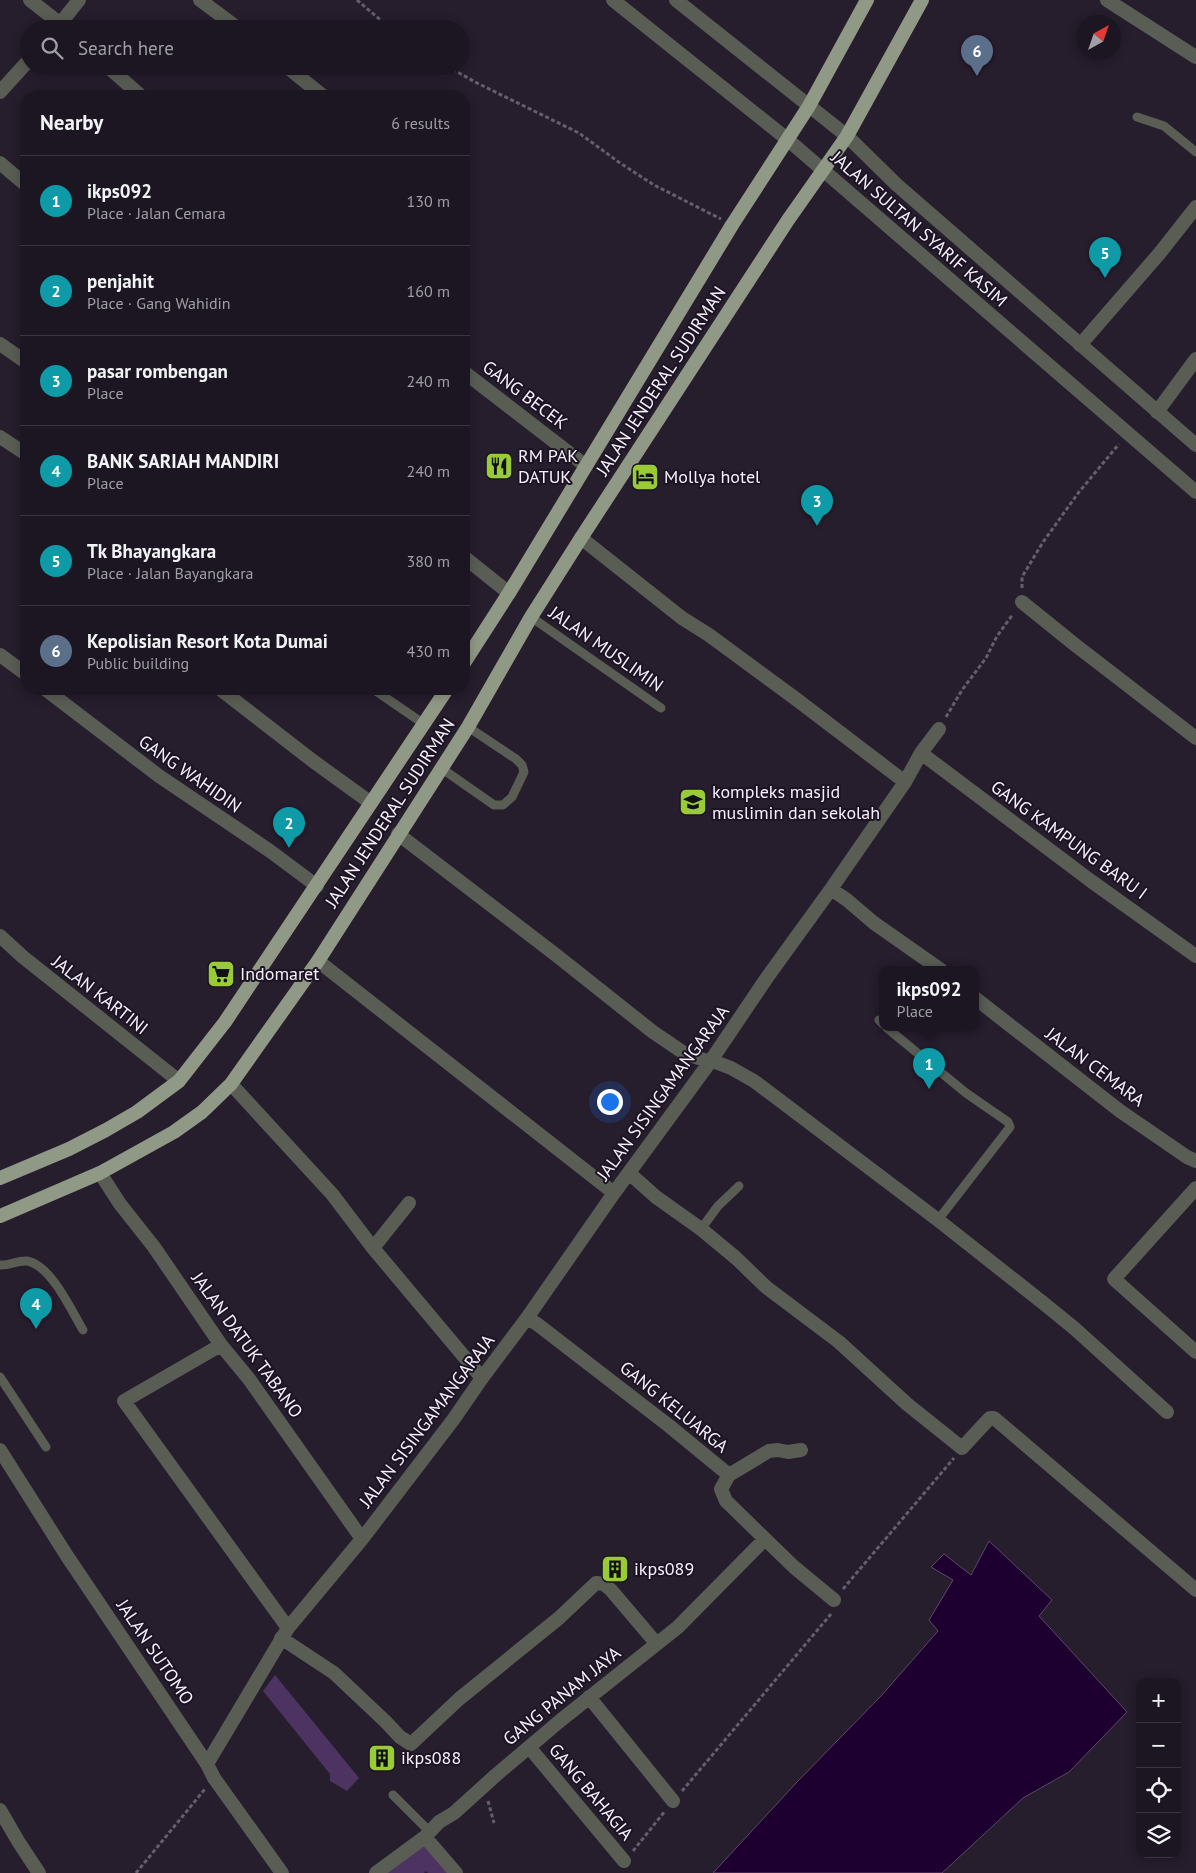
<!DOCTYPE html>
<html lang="en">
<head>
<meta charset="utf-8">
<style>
  body { margin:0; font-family:"PT Sans",sans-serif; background:#251f2a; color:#f1f3f6 }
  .controls { position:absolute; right:15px; bottom:15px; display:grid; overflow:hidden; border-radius:10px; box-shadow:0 2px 12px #0003 }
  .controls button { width:45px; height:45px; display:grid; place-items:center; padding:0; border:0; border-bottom:1px solid #3a3540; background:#1c1622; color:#f1f3f6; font:25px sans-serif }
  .compass { position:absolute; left:1076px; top:15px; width:45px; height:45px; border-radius:50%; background:#1c1622; box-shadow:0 2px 12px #0003; rotate:40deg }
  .you { position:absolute; left:609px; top:1101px; width:18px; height:18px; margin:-12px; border:4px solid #fff; border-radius:50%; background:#1a73e8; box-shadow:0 0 0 8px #1a73e833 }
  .badge { display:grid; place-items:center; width:32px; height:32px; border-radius:50%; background:#98cb36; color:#fff; font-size:16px; font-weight:700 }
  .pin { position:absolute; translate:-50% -41px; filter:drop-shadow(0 1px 2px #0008) }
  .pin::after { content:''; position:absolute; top:26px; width:18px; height:15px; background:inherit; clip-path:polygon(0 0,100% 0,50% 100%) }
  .popup { position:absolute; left:879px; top:966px; width:100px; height:65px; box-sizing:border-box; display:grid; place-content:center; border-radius:10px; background:#1c1622; filter:drop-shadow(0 1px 4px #0005); font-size:16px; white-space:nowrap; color:#a09fa5 }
  .popup b { font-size:19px; color:#f1f3f6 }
  .popup::after { content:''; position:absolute; left:50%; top:100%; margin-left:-10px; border:10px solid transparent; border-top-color:#1c1622 }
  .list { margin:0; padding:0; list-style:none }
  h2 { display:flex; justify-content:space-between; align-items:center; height:65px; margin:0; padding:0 20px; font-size:21px }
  h2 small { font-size:16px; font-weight:400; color:#a09fa5 }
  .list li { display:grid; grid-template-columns:32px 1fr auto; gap:15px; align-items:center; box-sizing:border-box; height:90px; padding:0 20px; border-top:1px solid #3a3540 }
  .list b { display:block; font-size:19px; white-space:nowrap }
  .list p { margin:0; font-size:16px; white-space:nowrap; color:#a09fa5 }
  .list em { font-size:16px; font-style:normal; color:#a09fa5 }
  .icon { flex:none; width:28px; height:28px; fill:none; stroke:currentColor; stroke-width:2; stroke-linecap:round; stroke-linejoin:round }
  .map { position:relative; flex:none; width:1196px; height:1873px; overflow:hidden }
  .search { position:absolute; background:#1c1622; box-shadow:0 2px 12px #0003; left:20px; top:20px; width:450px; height:55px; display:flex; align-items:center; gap:12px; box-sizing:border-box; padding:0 18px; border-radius:28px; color:#a09fa5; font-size:19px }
  .panel { position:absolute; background:#1c1622; box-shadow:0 2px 12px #0003; left:20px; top:90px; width:450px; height:605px; border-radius:20px }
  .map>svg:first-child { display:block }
</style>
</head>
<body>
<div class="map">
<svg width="1196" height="1873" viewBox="0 0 1196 1873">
  <rect width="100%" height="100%" fill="#261d2d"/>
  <path fill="#4d3361" d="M275,1675L359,1778L347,1791L330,1781V1774L263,1691Z
    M425,1843L450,1873H428L426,1871L424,1873H386Z"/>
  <path fill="#1d002f" stroke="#5e486c" d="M989,1541L1052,1600L1039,1616L1127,1712L1069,1772L1023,1798L942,1873H713L797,1782L881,1696L938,1631L929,1620L953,1580L931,1567L944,1554L971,1575Z"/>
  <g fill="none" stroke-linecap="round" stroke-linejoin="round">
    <path stroke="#665e6d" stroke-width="3" stroke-dasharray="4 2.5" stroke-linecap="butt" d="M357,0L391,29
      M447,66L475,82L579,133L620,163L654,185L721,219
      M1022,588V577L1043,542L1079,492L1119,444
      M946,717L962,690L986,658L997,636L1013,614
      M843,1589L954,1458
      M682,1791L831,1614
      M488,1801L494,1823
      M633,1851L665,1811
      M136,1873L205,1789"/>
    <path stroke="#595d54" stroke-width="9" d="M1137,117L1164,126L1196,152
      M531,617L661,708
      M373,689L424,724
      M441,768L494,805H503L512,797L524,772L522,765L516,759L468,727
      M879,1020L883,1024
      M887,1028L966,1093L1008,1122L1010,1127L938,1220
      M701,1229L718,1206L739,1186
      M0,1265C9,1266 18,1260 27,1261C51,1265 71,1310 83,1330
      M0,1377L46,1447
      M393,1795L429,1831"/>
    <path stroke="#595d54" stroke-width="14" d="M30,0L67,29
      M200,0L239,29
      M1107,0L1196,57
      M56,29L79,0
      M107,66L141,96
      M286,66L323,96
      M0,92L29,60
      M0,163L26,185
      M0,344L26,362
      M1080,345L1159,254L1196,207
      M464,372L586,466
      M1157,412L1196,359
      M0,437L26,454
      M581,538L682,618L709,635L796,699L905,782
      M464,557L509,593
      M1022,602L1074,644L1196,738
      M0,655L26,674
      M45,689L159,776L270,851L317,886
      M220,689L313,761L371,803
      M921,753L1091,881L1196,956
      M398,834L556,955L653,1032L684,1053L710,1062H715L731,1068L754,1081L778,1099L938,1220L1042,1302L1074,1328L1167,1412
      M831,889L847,900L874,923L941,970
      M0,936L23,957L179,1081
      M318,961L614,1193
      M975,998L1120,1111L1187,1157L1196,1161
      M231,1084L332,1194L373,1248L482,1378
      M100,1173L120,1204L154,1247L221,1345L249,1379L362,1539
      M629,1173L656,1197L701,1229L736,1258L766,1287L839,1342L907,1404L962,1448L987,1421L990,1418H994L1196,1590
      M1196,1188L1114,1279L1196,1352
      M373,1248L409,1203
      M527,1318L537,1324L668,1425L729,1475L721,1489L726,1501L794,1567L834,1600
      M221,1345L124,1401L288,1628
      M0,1450L67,1556L207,1764L214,1778L282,1873
      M729,1475L769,1451L778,1450L788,1452L801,1450
      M281,1638L334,1673L386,1722L400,1737L411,1744L459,1699L559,1618L596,1583L604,1584L611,1590L656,1643
      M589,1697L673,1801
      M529,1747L624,1861
      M207,1764L288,1628L362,1539L453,1420L482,1378L527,1318L614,1193L710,1062L766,979L831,889L905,782L921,753L939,729
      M0,1810L18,1841L39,1873
      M425,1837L456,1873
      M376,1873L425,1837L439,1822L454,1813L496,1775L561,1720L678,1627L765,1539"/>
    <path stroke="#595d54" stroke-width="14" d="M613,0L787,139L1196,492
      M676,0L847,136L897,185L1196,445"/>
    <path stroke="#909886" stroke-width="14" d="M464,663L509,593L732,225L809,106L867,0
      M0,1178L69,1149L106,1130L137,1112L179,1081L225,1022L447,689
      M0,1216L100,1173L174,1132L202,1112L231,1084L318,961L468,727L531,617L581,538L788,220L847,136L922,0"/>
  </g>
  <defs>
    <g id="restaurant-square" transform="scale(1.4375)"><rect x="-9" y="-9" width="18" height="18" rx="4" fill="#98cb36" stroke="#1c1423"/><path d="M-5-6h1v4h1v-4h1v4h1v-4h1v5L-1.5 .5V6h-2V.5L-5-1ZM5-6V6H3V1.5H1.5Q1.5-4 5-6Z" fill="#111"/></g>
    <g id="hotel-square" transform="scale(1.4375)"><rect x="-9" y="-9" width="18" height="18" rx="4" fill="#98cb36" stroke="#1c1423"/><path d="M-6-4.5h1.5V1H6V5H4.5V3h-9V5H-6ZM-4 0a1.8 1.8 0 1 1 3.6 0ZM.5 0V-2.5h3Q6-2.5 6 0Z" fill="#111"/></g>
    <g id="school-square" transform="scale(1.4375)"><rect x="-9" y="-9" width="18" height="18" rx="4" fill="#98cb36" stroke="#1c1423"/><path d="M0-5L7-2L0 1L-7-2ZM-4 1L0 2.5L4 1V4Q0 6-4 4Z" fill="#111"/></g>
    <g id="supermarket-square" transform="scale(1.4375)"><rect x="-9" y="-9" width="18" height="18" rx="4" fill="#98cb36" stroke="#1c1423"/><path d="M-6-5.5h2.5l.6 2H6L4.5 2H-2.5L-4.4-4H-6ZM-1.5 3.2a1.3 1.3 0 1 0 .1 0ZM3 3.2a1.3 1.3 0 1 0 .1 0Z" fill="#111"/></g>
    <g id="building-square" transform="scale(1.4375)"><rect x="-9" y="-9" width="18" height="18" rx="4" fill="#98cb36" stroke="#1c1423"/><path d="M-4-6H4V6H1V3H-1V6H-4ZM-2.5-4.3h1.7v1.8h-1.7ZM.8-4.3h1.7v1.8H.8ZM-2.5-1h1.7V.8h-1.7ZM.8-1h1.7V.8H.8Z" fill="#111"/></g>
  </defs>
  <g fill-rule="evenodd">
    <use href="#restaurant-square" x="499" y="466"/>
    <use href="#hotel-square" x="645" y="477"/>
    <use href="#school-square" x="693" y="802"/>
    <use href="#supermarket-square" x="221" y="974"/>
    <use href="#building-square" x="615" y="1569"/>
    <use href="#building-square" x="382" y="1758"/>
  </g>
  <g text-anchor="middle" stroke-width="4" stroke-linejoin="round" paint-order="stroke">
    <g font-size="18" fill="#f6f0fc" stroke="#1c1423">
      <text transform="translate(919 229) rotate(41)" y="6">JALAN SULTAN SYARIF KASIM</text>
      <text transform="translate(661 381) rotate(-57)" y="6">JALAN JENDERAL SUDIRMAN</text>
      <text transform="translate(525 395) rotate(37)" y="6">GANG BECEK</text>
      <text transform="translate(606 649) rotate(35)" y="6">JALAN MUSLIMIN</text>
      <text transform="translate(190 774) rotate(35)" y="6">GANG WAHIDIN</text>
      <text transform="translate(390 813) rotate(-57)" y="6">JALAN JENDERAL SUDIRMAN</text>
      <text transform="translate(1069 840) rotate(36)" y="6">GANG KAMPUNG BARU I</text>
      <text transform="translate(100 995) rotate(38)" y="6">JALAN KARTINI</text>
      <text transform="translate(1095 1067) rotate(37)" y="6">JALAN CEMARA</text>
      <text transform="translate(663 1093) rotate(-54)" y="6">JALAN SISINGAMANGARAJA</text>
      <text transform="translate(247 1345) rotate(54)" y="6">JALAN DATUK TABANO</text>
      <text transform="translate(674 1407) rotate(39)" y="6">GANG KELUARGA</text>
      <text transform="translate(427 1421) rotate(-53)" y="6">JALAN SISINGAMANGARAJA</text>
      <text transform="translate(155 1652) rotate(56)" y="6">JALAN SUTOMO</text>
      <text transform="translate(562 1696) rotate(-39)" y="6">GANG PANAM JAYA</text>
      <text transform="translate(591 1792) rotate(50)" y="6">GANG BAHAGIA</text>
    </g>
    <g font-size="18" fill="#f6f0fc" stroke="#1c1423" text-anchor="start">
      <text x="518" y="462">RM PAK<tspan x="518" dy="21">DATUK</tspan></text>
      <text x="664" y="483">Mollya hotel</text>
      <text x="712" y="798">kompleks masjid<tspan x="712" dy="21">muslimin dan sekolah</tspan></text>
      <text x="240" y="980">Indomaret</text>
      <text x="634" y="1575">ikps089</text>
      <text x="401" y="1764">ikps088</text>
    </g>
  </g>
</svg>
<div class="controls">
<button>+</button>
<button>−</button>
<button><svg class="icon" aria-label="locate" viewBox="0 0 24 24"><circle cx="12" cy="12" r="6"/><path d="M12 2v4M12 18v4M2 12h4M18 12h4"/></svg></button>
<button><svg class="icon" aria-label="layers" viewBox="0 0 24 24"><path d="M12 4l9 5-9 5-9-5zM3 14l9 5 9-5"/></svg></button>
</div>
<svg class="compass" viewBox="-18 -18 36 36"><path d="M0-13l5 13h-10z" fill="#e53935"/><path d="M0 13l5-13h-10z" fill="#a09fa5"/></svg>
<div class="you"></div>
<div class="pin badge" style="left:929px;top:1089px;background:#0f9aa8">1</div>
<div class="popup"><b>ikps092</b>Place</div>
<div class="pin badge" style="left:289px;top:848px;background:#0f9aa8">2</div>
<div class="pin badge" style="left:817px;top:526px;background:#0f9aa8">3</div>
<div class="pin badge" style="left:36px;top:1329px;background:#0f9aa8">4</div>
<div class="pin badge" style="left:1105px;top:278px;background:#0f9aa8">5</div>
<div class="pin badge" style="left:977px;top:76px;background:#5c6f8a">6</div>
<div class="search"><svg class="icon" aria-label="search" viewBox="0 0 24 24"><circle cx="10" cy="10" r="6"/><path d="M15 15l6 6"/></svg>Search here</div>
<section class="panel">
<h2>Nearby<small>6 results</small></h2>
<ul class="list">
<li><span class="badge" style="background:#0f9aa8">1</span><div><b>ikps092</b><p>Place · Jalan Cemara</p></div><em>130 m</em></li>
<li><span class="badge" style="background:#0f9aa8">2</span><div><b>penjahit</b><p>Place · Gang Wahidin</p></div><em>160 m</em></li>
<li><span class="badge" style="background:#0f9aa8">3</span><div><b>pasar rombengan</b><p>Place</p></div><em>240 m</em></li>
<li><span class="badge" style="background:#0f9aa8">4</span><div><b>BANK SARIAH MANDIRI</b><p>Place</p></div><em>240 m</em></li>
<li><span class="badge" style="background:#0f9aa8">5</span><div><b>Tk Bhayangkara</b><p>Place · Jalan Bayangkara</p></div><em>380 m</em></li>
<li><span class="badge" style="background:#5c6f8a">6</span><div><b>Kepolisian Resort Kota Dumai</b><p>Public building</p></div><em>430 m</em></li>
</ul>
</section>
</div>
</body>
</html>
